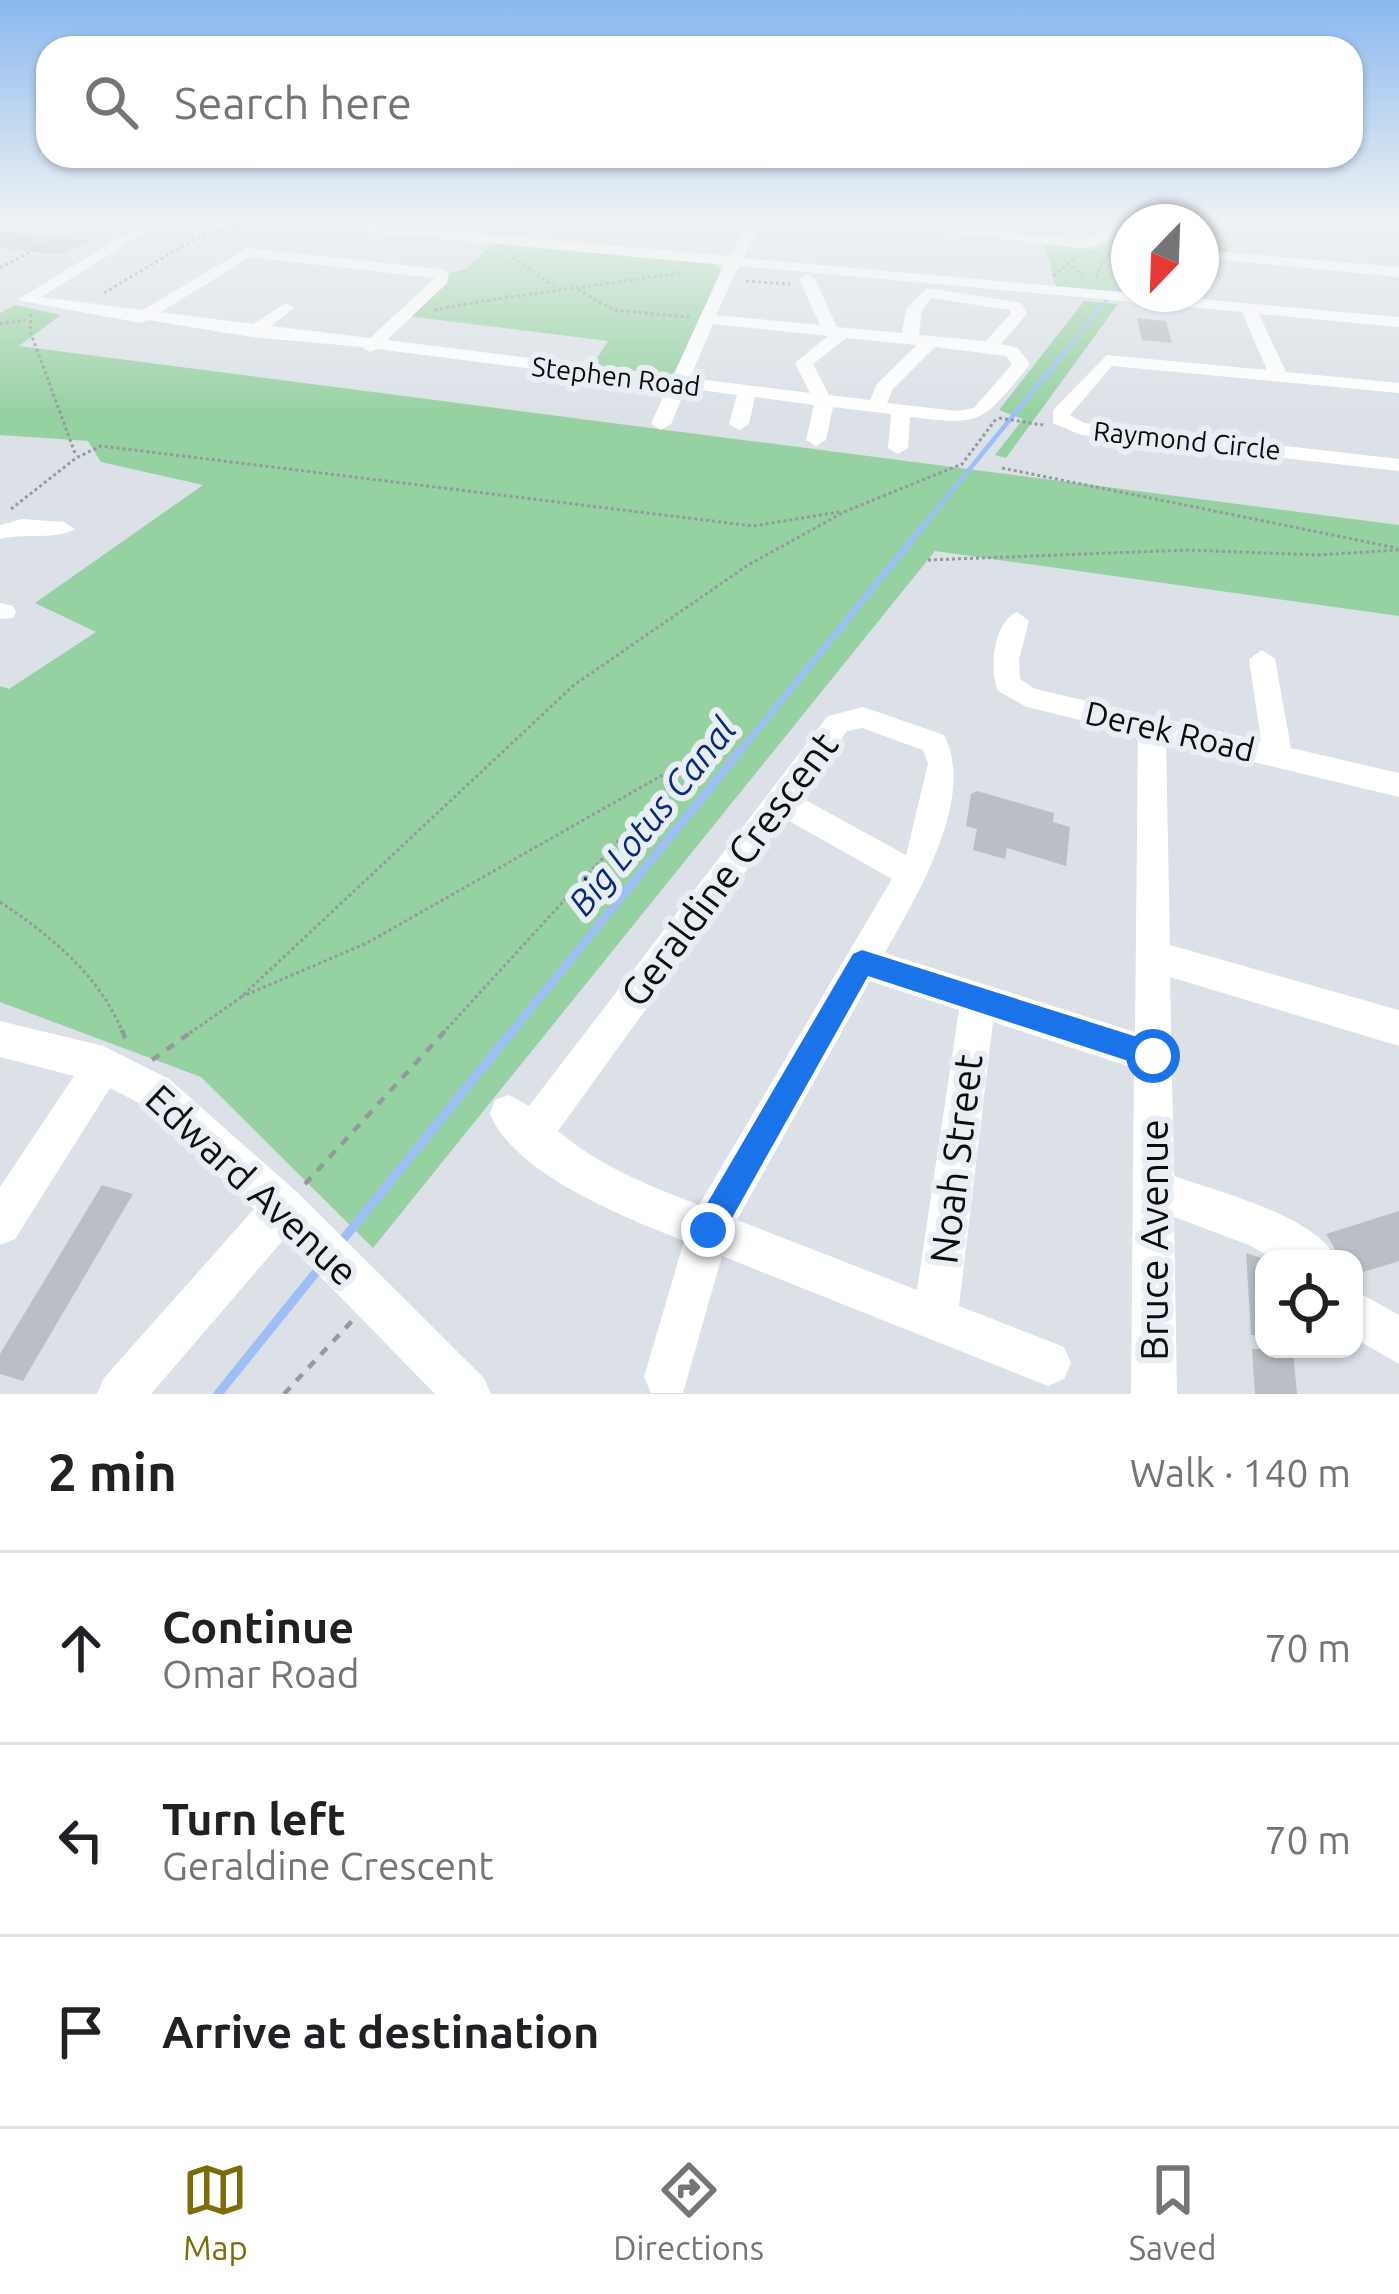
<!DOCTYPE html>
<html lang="en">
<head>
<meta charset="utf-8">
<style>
  body { margin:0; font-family:Ubuntu,sans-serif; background:#f6f6f6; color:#202124 }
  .controls { position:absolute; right:36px; bottom:36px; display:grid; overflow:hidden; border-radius:24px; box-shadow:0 3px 9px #0004 }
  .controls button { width:108px; height:108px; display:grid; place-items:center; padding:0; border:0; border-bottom:3px solid #e0e0e0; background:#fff; color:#202124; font:60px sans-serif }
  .compass { position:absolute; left:1111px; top:204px; width:108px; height:108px; border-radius:50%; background:#fff; box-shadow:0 3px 9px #0004; rotate:203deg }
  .stop { position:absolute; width:36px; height:36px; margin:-27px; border:9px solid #1a73e8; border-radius:50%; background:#fff }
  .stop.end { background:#1a73e8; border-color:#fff; box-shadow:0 3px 12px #0008 }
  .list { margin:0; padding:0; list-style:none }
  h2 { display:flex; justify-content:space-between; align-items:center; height:156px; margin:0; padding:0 48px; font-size:51px }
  h2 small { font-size:39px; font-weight:400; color:#757577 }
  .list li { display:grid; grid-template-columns:78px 1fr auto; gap:36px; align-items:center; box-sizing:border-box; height:192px; padding:0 48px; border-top:3px solid #e0e0e0 }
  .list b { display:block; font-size:45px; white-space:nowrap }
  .list p { margin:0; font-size:39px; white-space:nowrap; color:#757577 }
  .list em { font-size:39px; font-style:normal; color:#757577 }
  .icon { flex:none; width:66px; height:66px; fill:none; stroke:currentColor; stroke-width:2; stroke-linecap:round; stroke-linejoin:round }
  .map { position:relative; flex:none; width:1399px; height:1394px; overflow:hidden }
  .search { position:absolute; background:#fff; box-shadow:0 3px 9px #0004; left:36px; right:36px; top:36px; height:132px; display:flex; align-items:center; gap:30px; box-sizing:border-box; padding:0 42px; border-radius:36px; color:#757577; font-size:45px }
  .sheet { height:732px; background:#fff }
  nav { display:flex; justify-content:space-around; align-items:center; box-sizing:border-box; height:168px; border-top:3px solid #e0e0e0; background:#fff; font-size:33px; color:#757577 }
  nav a { display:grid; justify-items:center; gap:6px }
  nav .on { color:#7d6d08 }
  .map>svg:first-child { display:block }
</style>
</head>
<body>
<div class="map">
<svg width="1399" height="1394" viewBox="0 0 1399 1394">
  <rect width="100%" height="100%" fill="#dbe1e7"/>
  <path fill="#96d1a1" d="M1119,219H1216L1230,249L1224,254L1201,252V222H1129V293L1056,287L1045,245L1095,250Z
    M492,244L711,263L721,270L674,375L589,371L608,341L407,316L447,274L466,269Z
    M1084,301L1118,304L1006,458L995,455L1023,419L999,410Z
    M15,305L61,315L19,346L1399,525V616L935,551L373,1248L201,1077L0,1002V686L9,689L96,632L35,603L203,485L101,462L88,441L0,435V313Z"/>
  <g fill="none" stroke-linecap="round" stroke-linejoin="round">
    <path stroke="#9ebef7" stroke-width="3" d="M1061,356L1129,272"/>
    <path stroke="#9ebef7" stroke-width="4.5" d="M921,529L1064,353"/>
    <path stroke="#9ebef7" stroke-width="6" d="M741,750L923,526"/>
    <path stroke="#9ebef7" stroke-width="8" d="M511,1033L743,747"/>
    <path stroke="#9ebef7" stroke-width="9" d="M341,1242L513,1030
      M218,1394L321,1266"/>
  </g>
  <path fill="#babfc5" d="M0,231L89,241L61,255L0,248Z
    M1137,318L1166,321L1172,343L1142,340Z
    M977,791L1054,813L1053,822L1070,827L1066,866L1007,848L1005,859L973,850L977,829L966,826L971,794Z
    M102,1185L133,1194L23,1381L0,1374V1354Z
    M1399,1211V1261L1354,1275V1259H1341L1326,1234Z
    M1246,1253L1264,1259V1335H1251Z
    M1252,1349H1293L1297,1394H1255Z"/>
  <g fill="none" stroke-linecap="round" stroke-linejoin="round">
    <path stroke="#94999d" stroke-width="3" stroke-dasharray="3 3" stroke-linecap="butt" d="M1203,219L1211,238
      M1191,222L1195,219
      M501,223L516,219
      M545,224L554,219
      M513,257L553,286
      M1063,258L1082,275
      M0,268L49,242
      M1053,276L1074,259
      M1096,277L1103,260L1129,238
      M746,281L790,284
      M578,290L614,310L689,317
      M104,293L191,241L257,220
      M434,310C516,294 597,286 679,273
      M31,314L30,331L76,456
      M0,324L25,320
      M999,418L1043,425
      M1002,468L1397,548
      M11,509L76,458L101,446L753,526L839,512
      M928,560L1188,550L1317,555L1399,550
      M0,902C50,935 100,976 123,1033
      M241,997L367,943L696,756L443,1033
      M190,1033L240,998L574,685L748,565L846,511L962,464L996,419"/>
    <path stroke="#94999d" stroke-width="4.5" stroke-dasharray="9 9" stroke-linecap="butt" d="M122,1030L127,1043
      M152,1060L194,1030
      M305,1184L446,1030
      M284,1394L352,1321"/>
    <path fill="#fff" fill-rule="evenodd" d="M150,219H166L41,297L143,310L247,248L441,269L449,274L447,283L387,340L673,376L724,265L274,223L267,219H317L729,256L750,219H764L743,258L1399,317V327L1259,314L1286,372L1399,383V393L1112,366L1070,415L1084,423L1399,459V471L1081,435L1053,423V410L1107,355L1267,370L1242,312L739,266L716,315L820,325L799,279L807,274L815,279L837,327L902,333L906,309L927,288L1022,303L1027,314L1001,344L1018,348L1030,364L1027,368C981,423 983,426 910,417L908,448L898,454L888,448L891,414L833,407L826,440L816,446L806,440L814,405L755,397L749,424L739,430L729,424L737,395L686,388L671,424L661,430L651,424L668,386L377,349L370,352L362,347L252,337L148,320L141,323L17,300ZM250,257L434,278V279L370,338L271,326L294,308L286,303L253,324L161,312ZM931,298L1009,310L1011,313L986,341L919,335L922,310ZM713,324L828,336L795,363L810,393L690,378ZM846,338L917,345L877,384L870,400L829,395L813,364ZM935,347L1006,356L1012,364L974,408L957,411L887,403L892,390Z
      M834,219H879L1082,240L1095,237L1112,219H1126L1105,243L1082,248Z
      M1317,219L1399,221V229L1324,223Z
      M1201,250L1399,267V277L1201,258Z
      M22,519L64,522L75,529C59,540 23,533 0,539V525Z
      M0,603L13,606L16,612L13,618L0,619Z
      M1017,612L1029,621L1019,659L1020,679L1035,689L1261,741L1249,659L1262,650L1275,659L1291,748L1399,773V797L1166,741L1170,945L1399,1010V1046L1170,977L1174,1176C1216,1191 1319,1217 1336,1259H1274L1249,1245L1174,1217L1177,1394H1131L1134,1068L993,1022L959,1306L1064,1347L1071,1363L1064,1379L1048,1386L722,1256L683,1393H651L644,1377L684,1241C626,1218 515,1175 490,1114L495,1100L509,1095L529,1106L828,716L863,707L944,735C977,798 916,897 885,953L1135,1032L1138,734L1027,707L998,691C989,669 993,623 1017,612ZM862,728L923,750L928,764L906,855L800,797L847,731ZM784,818L892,879L699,1205C647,1185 601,1167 558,1131ZM870,981L959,1010L917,1290L737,1220Z
      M0,1021L103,1046L169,1079L298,1193L484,1378L491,1394H435L284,1239L151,1394H97L104,1378L254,1209L143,1105L110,1088L15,1239L0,1245V1187L74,1076L0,1057Z
      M1354,1290L1399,1315V1364L1354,1338Z"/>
  </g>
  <linearGradient id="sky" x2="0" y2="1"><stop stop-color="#8ab8ee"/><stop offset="0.53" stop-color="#eff2f4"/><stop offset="1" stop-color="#eff2f4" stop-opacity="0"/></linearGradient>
  <rect width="1399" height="414" fill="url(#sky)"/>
  <path fill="#1a73e8" d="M862,950L1153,1042L1167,1056L1153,1069L868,976L719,1241L708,1245L698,1241L693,1230L698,1219L853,954Z"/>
  <g text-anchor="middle" stroke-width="12" stroke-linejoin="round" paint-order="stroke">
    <g font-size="27" fill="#0a0c0d" stroke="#e8eef4">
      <text transform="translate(616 377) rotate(7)" y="9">Stephen Road</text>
      <text transform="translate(1187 441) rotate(6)" y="9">Raymond Circle</text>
    </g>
    <g font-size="33" fill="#0a0c0d" stroke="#e8eef4">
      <text transform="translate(1170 731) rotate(13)" y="12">Derek Road</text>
    </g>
    <g font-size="36" font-style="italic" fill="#062d7c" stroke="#e8eef4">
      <text transform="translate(652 816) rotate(-51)" y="13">Big Lotus Canal</text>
    </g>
    <g font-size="39" fill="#0a0c0d" stroke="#e8eef4">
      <text transform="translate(729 869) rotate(-53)" y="14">Geraldine Crescent</text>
      <text transform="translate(956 1159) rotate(-83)" y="14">Noah Street</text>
      <text transform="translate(252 1185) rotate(43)" y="14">Edward Avenue</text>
      <text transform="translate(1154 1240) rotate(-90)" y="14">Bruce Avenue</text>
    </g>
  </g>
</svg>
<div class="controls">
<button><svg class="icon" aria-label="locate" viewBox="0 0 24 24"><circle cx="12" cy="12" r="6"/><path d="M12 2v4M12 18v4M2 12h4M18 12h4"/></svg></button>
</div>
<svg class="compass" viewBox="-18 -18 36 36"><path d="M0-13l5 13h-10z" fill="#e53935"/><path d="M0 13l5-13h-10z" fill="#757577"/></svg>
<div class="stop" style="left:1153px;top:1056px"></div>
<div class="stop end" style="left:708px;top:1230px"></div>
<div class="search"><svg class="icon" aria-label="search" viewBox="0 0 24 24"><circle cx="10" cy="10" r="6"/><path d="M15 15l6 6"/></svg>Search here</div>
</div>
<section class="sheet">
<h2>2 min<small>Walk · 140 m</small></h2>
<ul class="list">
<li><svg class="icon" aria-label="ahead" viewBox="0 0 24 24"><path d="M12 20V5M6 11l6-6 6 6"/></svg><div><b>Continue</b><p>Omar Road</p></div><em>70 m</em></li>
<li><svg class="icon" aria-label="left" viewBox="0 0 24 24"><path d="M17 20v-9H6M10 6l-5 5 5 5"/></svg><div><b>Turn left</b><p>Geraldine Crescent</p></div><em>70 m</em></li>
<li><svg class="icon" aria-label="arrive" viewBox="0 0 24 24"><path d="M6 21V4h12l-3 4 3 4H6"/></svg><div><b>Arrive at destination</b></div></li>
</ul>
</section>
<nav>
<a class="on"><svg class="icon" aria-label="map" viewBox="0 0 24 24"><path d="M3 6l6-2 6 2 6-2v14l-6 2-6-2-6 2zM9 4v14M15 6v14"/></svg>Map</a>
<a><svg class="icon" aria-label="directions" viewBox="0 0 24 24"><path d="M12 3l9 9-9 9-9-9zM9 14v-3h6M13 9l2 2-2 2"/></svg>Directions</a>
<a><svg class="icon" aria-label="saved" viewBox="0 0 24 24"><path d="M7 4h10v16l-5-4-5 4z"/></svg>Saved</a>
</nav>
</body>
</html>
